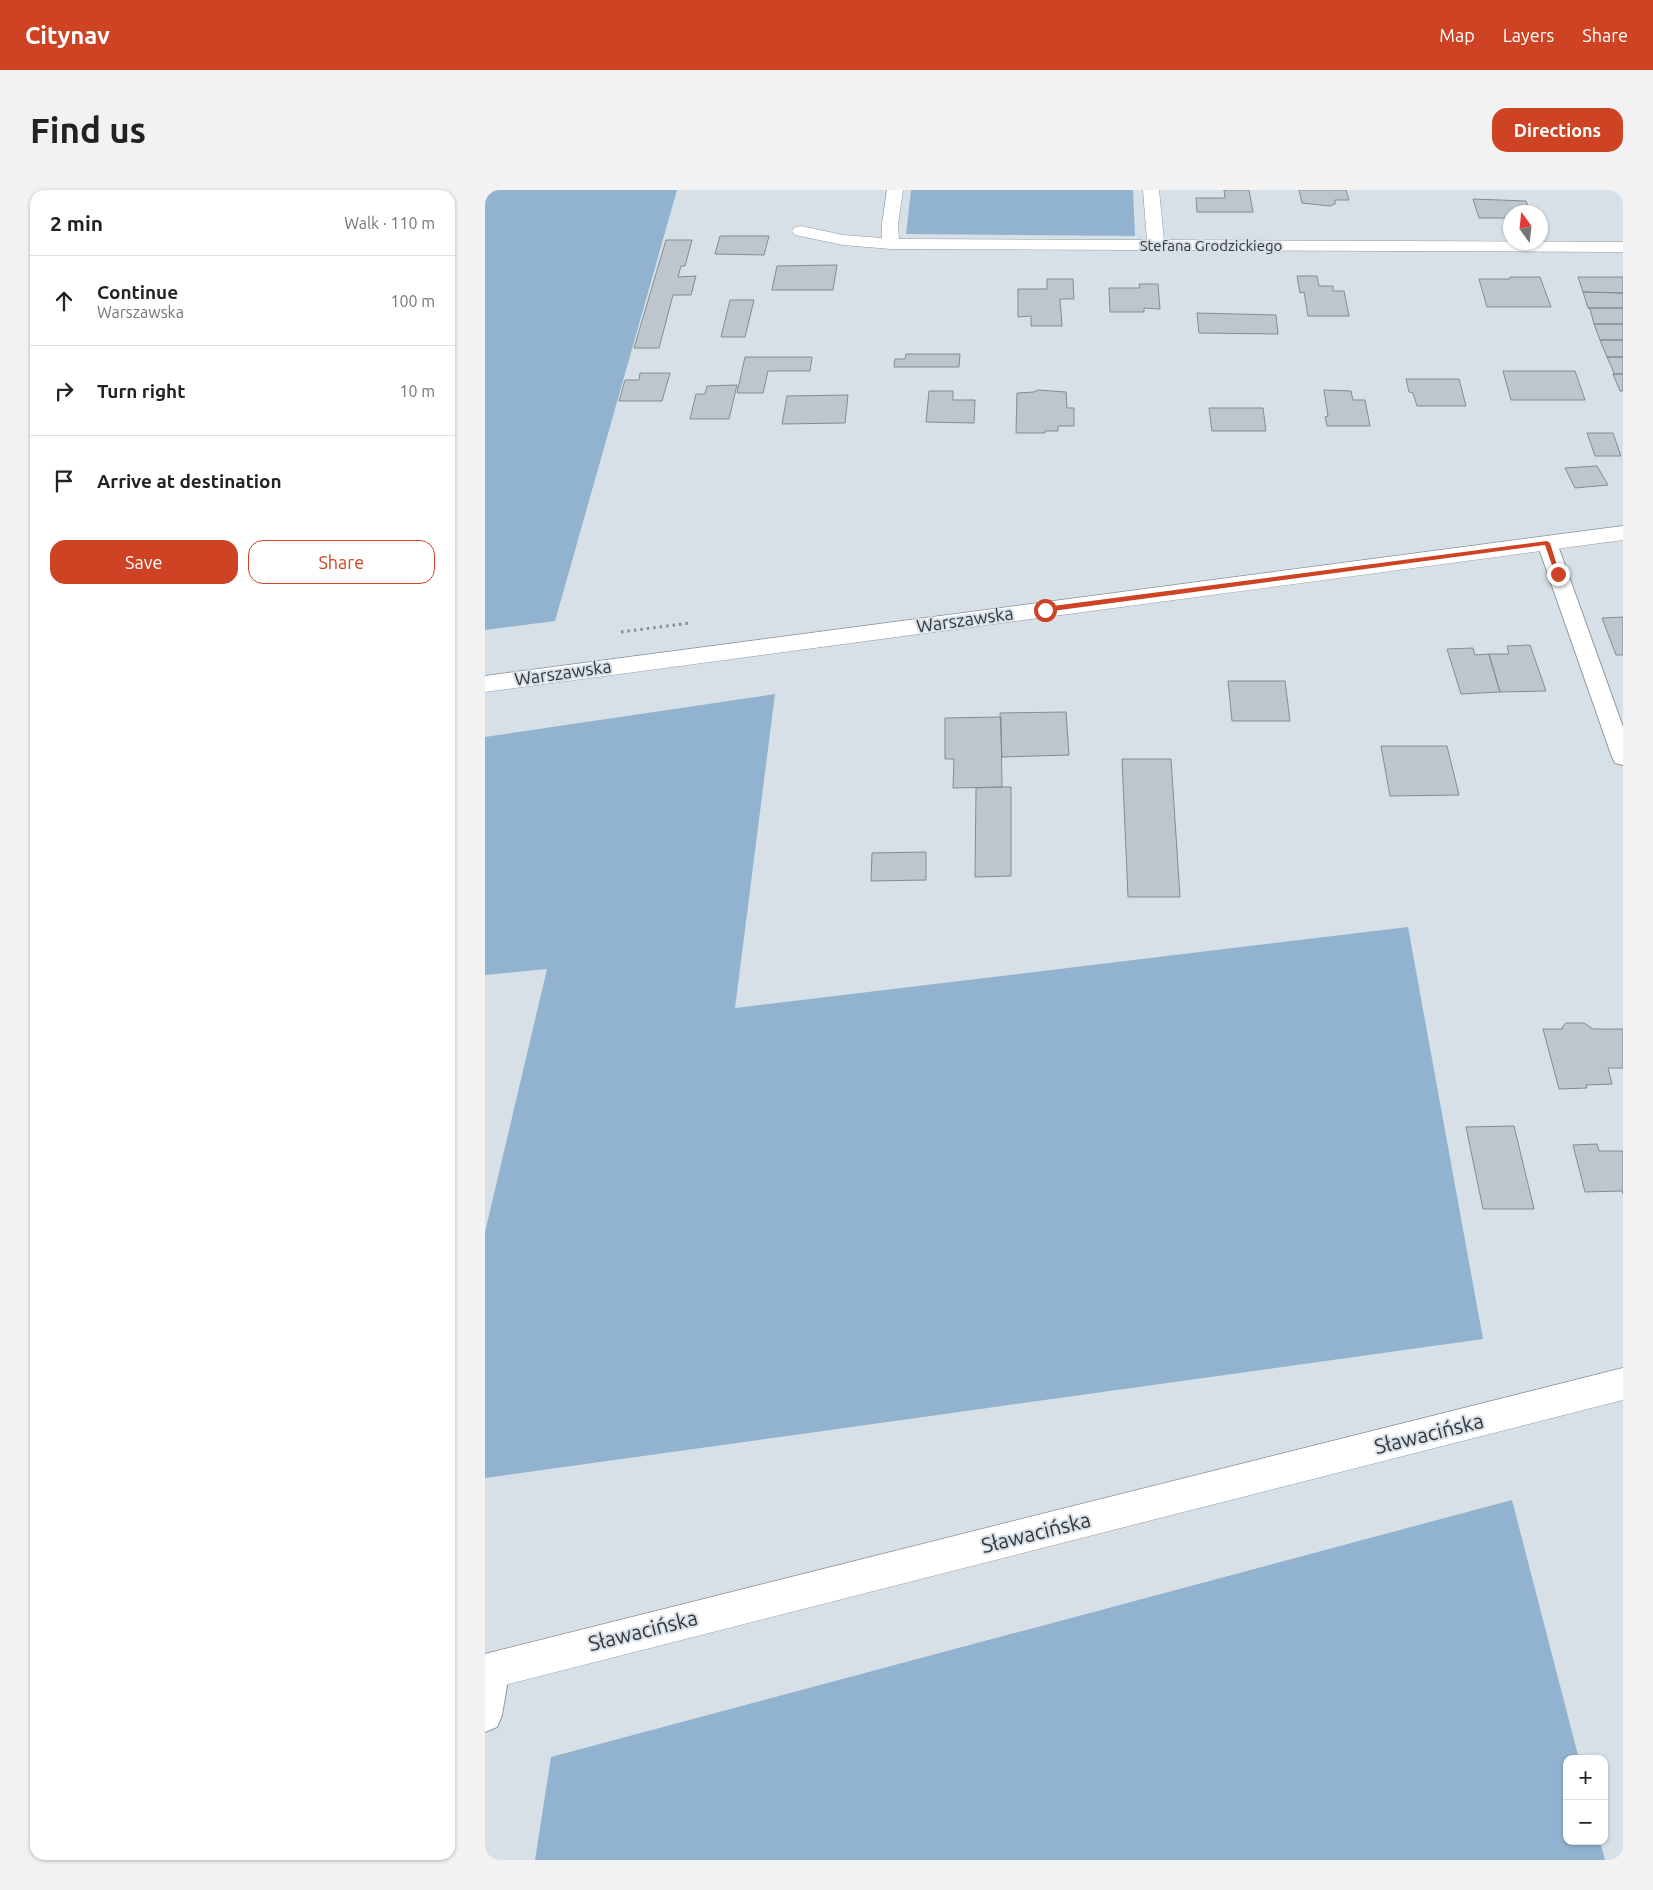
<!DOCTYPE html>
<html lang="en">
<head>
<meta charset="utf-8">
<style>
  body { margin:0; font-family:Ubuntu,sans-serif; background:#f2f2f2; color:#222 }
  .controls { position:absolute; right:15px; bottom:15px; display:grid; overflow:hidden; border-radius:10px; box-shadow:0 1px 4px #0004 }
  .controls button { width:45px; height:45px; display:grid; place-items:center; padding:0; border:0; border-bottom:1px solid #e0e0e0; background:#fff; color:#222; font:25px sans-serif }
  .compass { position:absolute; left:1018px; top:15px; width:45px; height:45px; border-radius:50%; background:#fff; box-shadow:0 1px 4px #0004; rotate:345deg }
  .stop { position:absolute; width:15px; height:15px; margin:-11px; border:4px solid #cd4323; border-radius:50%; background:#fff }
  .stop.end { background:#cd4323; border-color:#fff; box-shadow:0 1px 5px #0008 }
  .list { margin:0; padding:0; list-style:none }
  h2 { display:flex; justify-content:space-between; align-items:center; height:65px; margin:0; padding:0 20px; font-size:21px }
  h2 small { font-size:16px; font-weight:400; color:#767676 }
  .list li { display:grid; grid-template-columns:32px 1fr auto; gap:15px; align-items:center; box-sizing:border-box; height:90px; padding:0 20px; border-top:1px solid #e0e0e0 }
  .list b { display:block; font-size:19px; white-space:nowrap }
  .list p { margin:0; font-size:16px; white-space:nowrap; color:#767676 }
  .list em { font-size:16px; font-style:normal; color:#767676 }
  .actions { display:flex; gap:10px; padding:15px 20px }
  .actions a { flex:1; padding:11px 0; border:1px solid #cd4323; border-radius:15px; text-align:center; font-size:18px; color:#cd4323 }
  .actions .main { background:#cd4323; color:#fff }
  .icon { flex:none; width:28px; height:28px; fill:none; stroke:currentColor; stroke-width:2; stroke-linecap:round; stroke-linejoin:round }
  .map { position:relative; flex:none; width:1138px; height:1670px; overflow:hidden; border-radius:15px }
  header { display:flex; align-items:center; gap:30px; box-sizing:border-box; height:70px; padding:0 25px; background:#cd4323; color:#fff }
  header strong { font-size:24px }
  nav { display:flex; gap:28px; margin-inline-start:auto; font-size:18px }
  .intro { display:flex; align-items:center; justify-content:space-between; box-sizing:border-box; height:120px; padding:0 30px }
  h1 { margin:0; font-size:35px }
  .button { padding:12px 22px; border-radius:15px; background:#cd4323; color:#fff; font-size:18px; font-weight:700 }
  main { display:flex; gap:30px; padding:0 30px }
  aside { flex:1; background:#fff; border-radius:15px; box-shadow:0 1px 4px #0004 }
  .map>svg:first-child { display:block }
</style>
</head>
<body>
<header>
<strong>Citynav</strong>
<nav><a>Map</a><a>Layers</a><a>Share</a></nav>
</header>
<div class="intro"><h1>Find us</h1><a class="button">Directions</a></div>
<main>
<aside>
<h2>2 min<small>Walk · 110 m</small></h2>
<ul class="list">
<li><svg class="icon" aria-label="ahead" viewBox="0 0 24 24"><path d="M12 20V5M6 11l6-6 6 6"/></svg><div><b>Continue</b><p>Warszawska</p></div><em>100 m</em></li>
<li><svg class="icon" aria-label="right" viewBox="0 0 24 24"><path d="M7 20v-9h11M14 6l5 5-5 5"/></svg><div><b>Turn right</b></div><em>10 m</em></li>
<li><svg class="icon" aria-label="arrive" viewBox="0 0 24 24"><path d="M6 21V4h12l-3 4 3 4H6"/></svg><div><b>Arrive at destination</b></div></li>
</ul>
<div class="actions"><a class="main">Save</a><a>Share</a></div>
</aside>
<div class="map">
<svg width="1138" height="1670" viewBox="0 0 1138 1670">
  <rect width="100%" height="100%" fill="#d7e0e7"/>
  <path fill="#92b3cf" d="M0,0H192L70,431L0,440Z
    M426,0H648L650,46L421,44Z
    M290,504L250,818L923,737L998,1149L0,1288V1042L62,779L0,785V547Z
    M1027,1310L1094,1569H1082V1651H1115L1120,1670H50L66,1567Z"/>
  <path fill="#bec6cd" stroke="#848c92" d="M739,0H764L768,22H712L711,8H740Z
    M814,0H861L864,10H850V14L845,16L817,13Z
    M988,9L1041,11L1045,22H1026V28H994Z
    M235,46H284L279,65L230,64Z
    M181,50H207L200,76H196L193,87L211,86L206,105H188L174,158H149Z
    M352,75L348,100H287L292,76Z
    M812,86H832L834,96H848V101H859L864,126H823L819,102L815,103Z
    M1025,87H1055L1066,117H1002L994,89H1025Z
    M1093,87H1138V103L1098,102Z
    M562,89H588L589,109H575L577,136H546V126L533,127V99H562Z
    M654,94H673L675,119L659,118V122H625L624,98H655Z
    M1098,102L1138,103V118H1103Z
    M245,110H269L260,147H236Z
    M1103,118H1138V134H1109L1105,119Z
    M712,123L791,125L793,144L714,143Z
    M1109,134H1138V150H1115Z
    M1115,150H1138V167H1122Z
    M421,164H475L474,177H409L410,169H420Z
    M260,167H327L325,181H283L278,203H252Z
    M1122,167H1138V184H1128L1129,183Z
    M1018,181H1090L1100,210H1026Z
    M155,183H185L177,211H134L140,190H154Z
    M1128,184H1138V201H1135Z
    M921,189H974L981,216H932L928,203L924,202Z
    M252,195L244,229H205L211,204H220L222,196Z
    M553,200L581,202L582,218H589V236H573V241H560V243H531L532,203L549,202Z
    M839,200L866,201L868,210H880L885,236H842L840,227L843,226Z
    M444,201H468V210H490L489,233L441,232Z
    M363,205L360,233L297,234L302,206Z
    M724,218H778L781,241H727Z
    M1102,243H1128L1136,266H1110Z
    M1112,276L1123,295L1090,298L1080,278Z
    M1138,427V465H1131L1117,428Z
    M1045,455L1061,501L1015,502L1004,464H1024L1022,456Z
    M988,458L990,465L1004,464L1015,502L976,504L962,459Z
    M743,491H800L805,531H747Z
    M581,522L584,565L517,567L515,523Z
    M516,527L517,597L468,598L469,569H460V528Z
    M896,556H962L974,605L905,606Z
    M637,569H686L695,707H643Z
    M517,597H526V686L490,687L491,598Z
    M441,662V690L386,691L387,663Z
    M1081,833H1099L1108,839H1138V878H1123L1127,894L1101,895L1102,898L1074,899L1058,839H1078L1077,837Z
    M1029,936L1049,1019H998L981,937Z
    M1112,954L1114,961H1138V1004L1137,1001L1100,1002L1088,955Z"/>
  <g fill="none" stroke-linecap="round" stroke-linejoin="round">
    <g stroke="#90989f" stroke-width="2">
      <path id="service" d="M1062,347L1069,349L1072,353L1138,537V575L1130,573L1127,567L1052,353L1055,349Z
        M9,1462L21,1466L25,1478L17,1525L12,1537L0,1542V1465Z"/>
    </g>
    <g stroke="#90989f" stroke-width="1">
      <path id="minor" d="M402,0H418L413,34L414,49L662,50L658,0H674L679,50L1138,52V62L406,59L358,55L310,45L307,41L310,37L316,36L358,45L397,48V34Z
        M1138,1178V1210L0,1500V1464Z"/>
    </g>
    <g stroke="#90989f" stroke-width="1">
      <path id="tertiary" d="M1138,336V350L0,502V486Z"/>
    </g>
    <path stroke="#888f94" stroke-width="3" stroke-dasharray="2.5 4" stroke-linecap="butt" d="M136,442L205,433"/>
    <use href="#service" fill="#fff" fill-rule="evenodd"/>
    <use href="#minor" fill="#fff" fill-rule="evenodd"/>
    <use href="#tertiary" fill="#fff" fill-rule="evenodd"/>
  </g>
  <path fill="#cd4323" d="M1062,351L1065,353L1075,385L1070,384L1060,355L560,422L556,420L560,417Z"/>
  <g text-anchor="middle" stroke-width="4" stroke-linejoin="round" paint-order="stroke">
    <g font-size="15" fill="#34373a" stroke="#d7e0e7">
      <text x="726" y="61">Stefana Grodzickiego</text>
    </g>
    <g font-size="18" fill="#34373a" stroke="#d7e0e7">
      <text transform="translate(480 430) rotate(-8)" y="6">Warszawska</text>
      <text transform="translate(78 483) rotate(-8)" y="6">Warszawska</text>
    </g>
    <g font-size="21" fill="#34373a" stroke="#d7e0e7">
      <text transform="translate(944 1244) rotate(-14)" y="7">Sławacińska</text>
      <text transform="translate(551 1343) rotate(-14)" y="7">Sławacińska</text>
      <text transform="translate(158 1441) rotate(-14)" y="7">Sławacińska</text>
    </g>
  </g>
</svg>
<div class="controls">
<button>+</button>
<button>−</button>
</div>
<svg class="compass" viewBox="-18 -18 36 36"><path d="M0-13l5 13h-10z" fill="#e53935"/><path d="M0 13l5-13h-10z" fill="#767676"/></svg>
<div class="stop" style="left:560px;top:420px"></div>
<div class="stop end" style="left:1073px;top:384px"></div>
</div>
</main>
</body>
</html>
